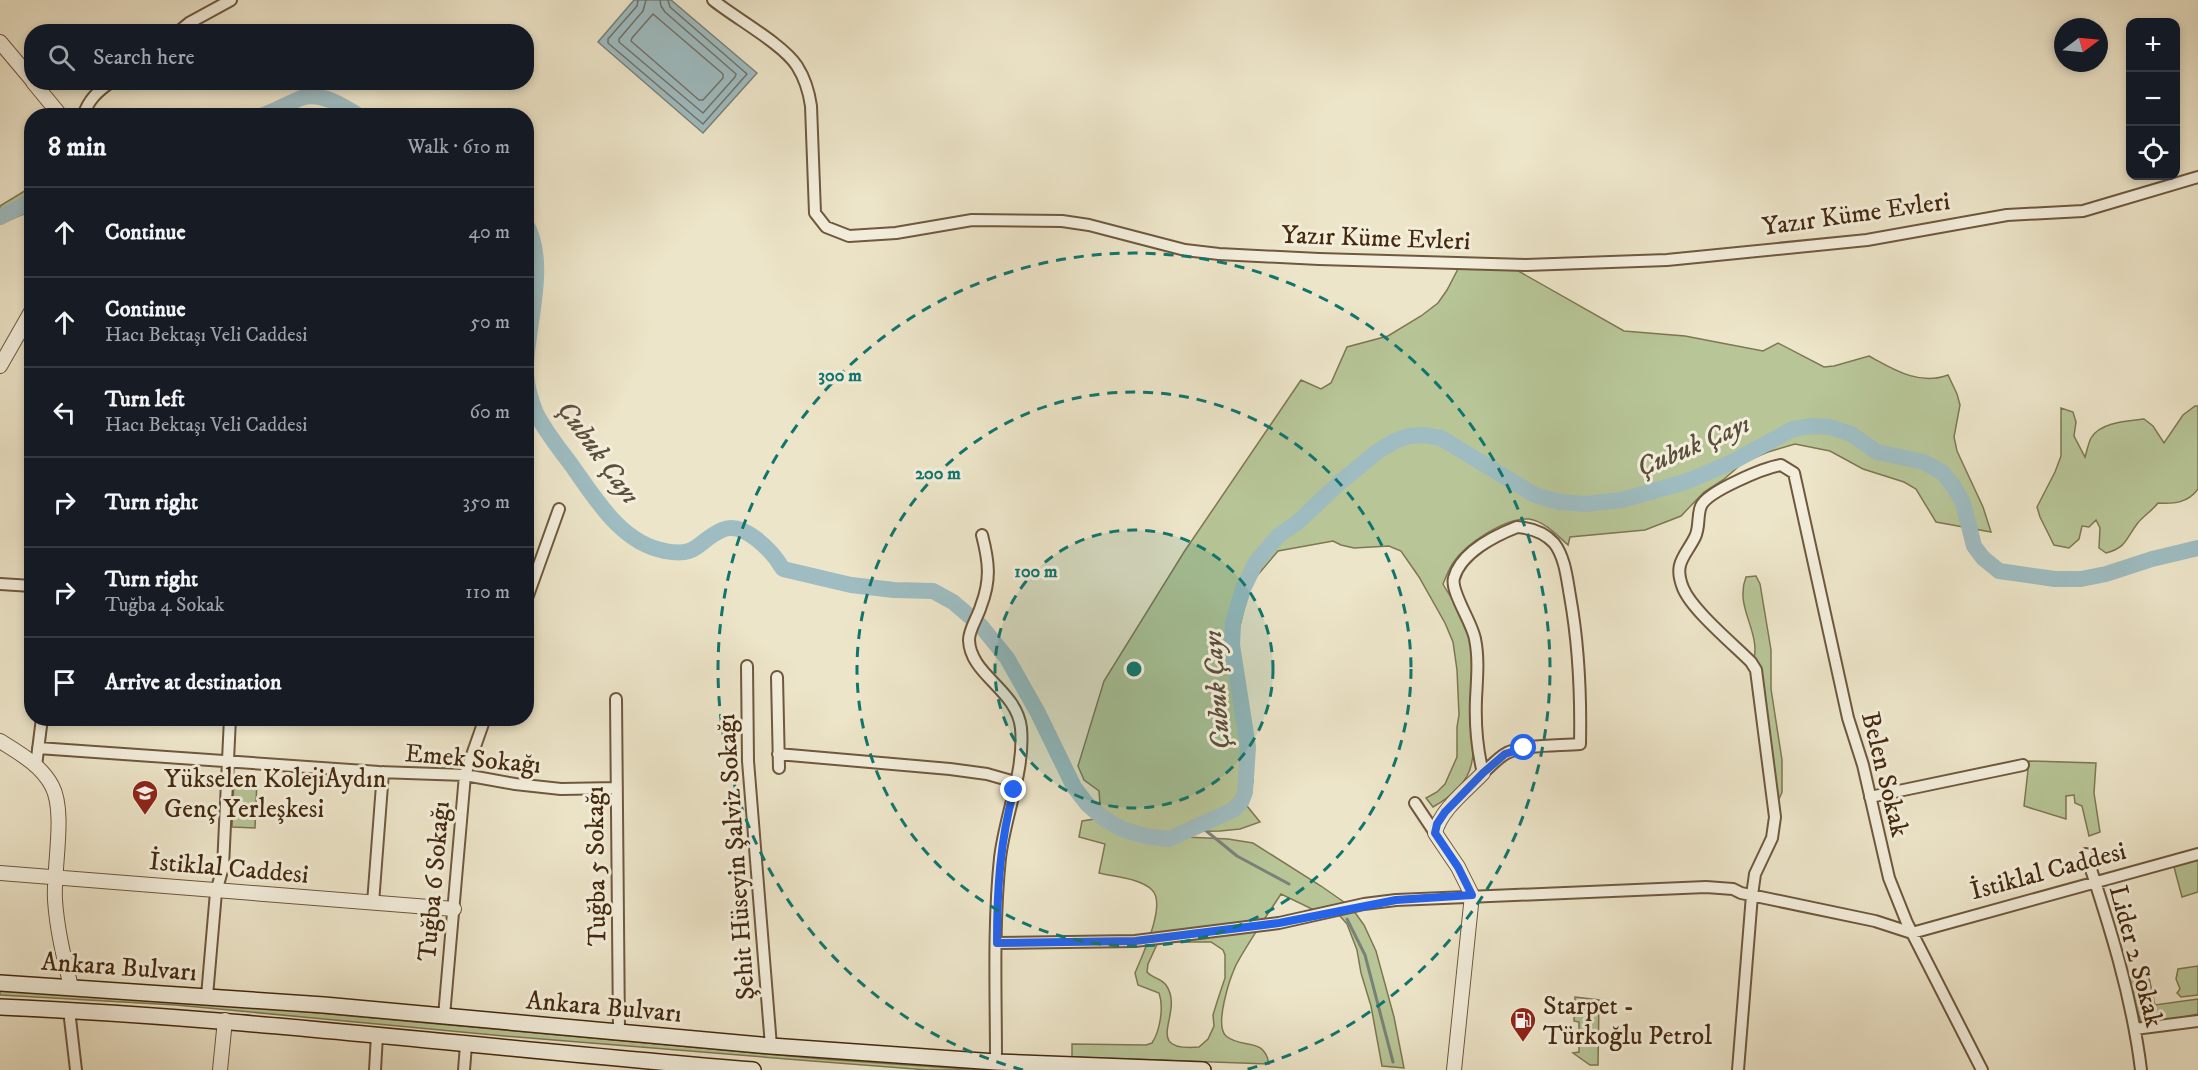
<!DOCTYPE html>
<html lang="en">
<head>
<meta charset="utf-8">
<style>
  body { margin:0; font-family:"IM FELL DW Pica",serif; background:#242831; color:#f1f3f6 }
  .controls { position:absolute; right:18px; top:18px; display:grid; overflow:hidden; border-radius:12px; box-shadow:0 3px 9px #0003 }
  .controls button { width:54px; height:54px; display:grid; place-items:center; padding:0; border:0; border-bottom:2px solid #363941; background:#171b24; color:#f1f3f6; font:30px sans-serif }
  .compass { position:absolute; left:2054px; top:18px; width:54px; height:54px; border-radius:50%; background:#171b24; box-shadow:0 3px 9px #0003; rotate:74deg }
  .stop { position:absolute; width:18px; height:18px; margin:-14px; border:4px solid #2563eb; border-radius:50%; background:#fff }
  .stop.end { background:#2563eb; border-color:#fff; box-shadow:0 2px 6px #0008 }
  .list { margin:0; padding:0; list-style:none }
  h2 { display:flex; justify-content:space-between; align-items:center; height:78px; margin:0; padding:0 24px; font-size:26px }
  h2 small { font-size:20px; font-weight:400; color:#9ea1a6 }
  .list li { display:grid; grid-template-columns:39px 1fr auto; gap:18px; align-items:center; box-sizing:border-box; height:90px; padding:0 24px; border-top:2px solid #363941 }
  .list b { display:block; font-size:22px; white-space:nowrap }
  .list p { margin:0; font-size:20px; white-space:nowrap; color:#9ea1a6 }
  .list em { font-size:20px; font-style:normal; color:#9ea1a6 }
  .icon { flex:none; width:33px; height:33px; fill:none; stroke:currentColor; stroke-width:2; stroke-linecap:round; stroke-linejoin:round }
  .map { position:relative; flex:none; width:2198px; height:1070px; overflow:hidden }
  .search { position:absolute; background:#171b24; box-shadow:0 3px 9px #0003; left:24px; top:24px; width:510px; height:66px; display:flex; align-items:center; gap:15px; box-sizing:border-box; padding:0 21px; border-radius:24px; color:#9ea1a6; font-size:22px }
  .panel { position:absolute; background:#171b24; box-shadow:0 3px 9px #0003; left:24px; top:108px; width:510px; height:618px; border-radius:24px }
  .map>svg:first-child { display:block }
</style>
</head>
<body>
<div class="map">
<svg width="2198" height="1070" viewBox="0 0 2198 1070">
  <rect width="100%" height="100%" fill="#ede5c9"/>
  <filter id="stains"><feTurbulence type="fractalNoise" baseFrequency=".00333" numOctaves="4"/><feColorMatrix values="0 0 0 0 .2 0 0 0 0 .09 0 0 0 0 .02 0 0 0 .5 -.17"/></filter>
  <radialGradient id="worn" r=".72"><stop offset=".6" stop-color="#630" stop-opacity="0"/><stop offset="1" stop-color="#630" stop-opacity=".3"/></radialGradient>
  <path fill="#b7c597" stroke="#7e7752" stroke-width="1.5" fill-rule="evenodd" d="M31,187V211L0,224V206Z
    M1513,268L1624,331L1685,336L1763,351L1778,343L1824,367L1834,366L1869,356C1893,369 1919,386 1948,375L1957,394L1960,405L1954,437L1957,451L1983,507L1991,532L1936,522L1916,489L1904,482L1863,469L1830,451L1795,444L1768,452L1744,462L1723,480L1704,492L1681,516L1645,530L1570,537L1568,545C1557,535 1544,521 1529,519C1506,517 1465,544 1453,563C1449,569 1446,577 1443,584C1451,599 1463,612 1468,628C1473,646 1473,668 1473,687C1472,692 1470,696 1470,701C1470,706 1472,713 1473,719C1475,763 1475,783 1433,807L1426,798L1437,792L1445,784L1457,757V727L1459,715L1457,670L1453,642L1445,623L1419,577L1401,551L1389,546L1354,548L1341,545L1333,541L1278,551L1250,584L1236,642L1253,758V781L1247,806L1260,822L1240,829L1220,831L1164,832L1185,837L1228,839L1253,843L1321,886L1351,907L1364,925L1376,951L1394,1017L1404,1068L1382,1066L1371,1006L1361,973L1357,950L1347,924L1339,915L1314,910L1281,894C1266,917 1249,941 1236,965C1230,978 1214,1025 1226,1036C1243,1050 1264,1036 1269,1064L1072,1057V1044L1146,1045L1152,1043C1160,1031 1164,1007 1159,993L1138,985L1135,973C1142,956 1167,904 1152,890C1140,878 1114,877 1099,873L1105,844L1079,837L1082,821L1101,818L1099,791L1084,780L1078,766L1104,681L1184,552L1301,380L1321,389L1331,383L1347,347L1388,336L1421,316L1438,303L1447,290L1458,269ZM1159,940L1181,942H1211L1223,950L1225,955V978L1217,1002L1213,1015L1214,1026L1208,1039L1199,1047C1139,1052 1186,1013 1166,985C1161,978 1152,978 1147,972L1148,964Z
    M2195,406H2198V489C2188,503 2174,504 2158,503C2152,511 2143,516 2137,524C2125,540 2127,547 2106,553L2099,548L2100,528L2096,520L2089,527L2082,526L2079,539L2069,548L2054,545L2040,517L2037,507L2055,472L2061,456V408L2073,412L2076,422L2074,436L2085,457C2087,451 2088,444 2091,438C2100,422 2128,421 2144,419L2153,426L2164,443L2183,415Z
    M1756,576L1760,584L1771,650V689L1782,760V792L1779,799L1770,796L1751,668C1766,635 1733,610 1746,577Z
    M2029,761L2096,763L2094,793L2100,832L2089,836L2082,806L2075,803L2074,795L2066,796V819L2024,806Z
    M234,780L257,781L255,828L232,827Z
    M2198,860V892L2182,897L2174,867Z
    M2198,966V995L2181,997L2177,993L2180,989L2176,979L2178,969Z
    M2147,969L2155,1005L2198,999V1014L2142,1026L2127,976Z
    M0,991L198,1002L822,1059L980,1070H928L812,1061L504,1036L176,1005L0,995Z
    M1575,997L1599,1000L1598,1065H1590L1573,1053L1579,1052V1022L1574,1021Z"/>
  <path fill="#9ebcc1" stroke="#7a8179" stroke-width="1.5" d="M634,0H671L757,73L703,133L598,42Z"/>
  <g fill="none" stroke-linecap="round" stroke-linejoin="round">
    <path stroke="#727268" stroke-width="1.5" d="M638,0L637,6L608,39V43L703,124L747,74L670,7L668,0
      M646,0L643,11L619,39V42L703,113L735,77L736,74L665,12L661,6L660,0
      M653,14L723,74V78L703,100H699L631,41L632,38Z"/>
    <path stroke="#7a8179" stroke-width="3" d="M1199,825L1237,856L1289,884
      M1347,919L1365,955L1393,1062"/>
    <path stroke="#9ebcc1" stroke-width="16" d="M261,116C275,111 287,104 301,98C320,91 344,106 359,116
      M0,217L32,201
      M526,224C548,262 528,322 526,364
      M526,374C527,387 531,401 536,413C545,431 558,447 570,463C594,496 620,543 665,551C698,558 697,541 722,530C744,520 773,552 783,569L851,585L894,590L933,591L953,602L981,626L1007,658L1038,713L1074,787L1087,804L1103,818L1122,829L1145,836L1169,839L1233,810L1241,802L1245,792L1248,747L1232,645L1233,622L1243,589L1256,562L1279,535L1298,522L1338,484L1378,451L1395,441L1409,436L1424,435L1441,438L1535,495L1559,502L1585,504L1622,500L1688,481L1732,462L1793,429L1812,426L1830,427L1851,434L1877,452L1924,462L1943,473L1954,487L1963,503L1974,546L1983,558L1999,571L2055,579H2081L2106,574L2152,559L2198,548"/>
    <g stroke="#6f583d" stroke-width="14">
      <path id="minor" d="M713,0C735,18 783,44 797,66C804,77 809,92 811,106L815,213L826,227L849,236L896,233L972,220L1062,221L1089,225L1185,250L1219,254L1319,259L1526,265L1667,260L1867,240L2007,215L2083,211L2198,177
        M178,32L189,23L231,0
        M83,116C89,99 97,92 111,82
        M1517,527C1531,528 1544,532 1554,543C1565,557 1567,579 1570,596C1579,646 1581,694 1580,744C1560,746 1522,744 1505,754C1497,759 1490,767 1483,773C1477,749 1475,724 1476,699C1477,679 1479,658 1475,639C1472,622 1450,591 1454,578C1461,553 1494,536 1517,527Z
        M982,535C989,562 991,580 981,606C978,617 969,629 969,640C970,675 1017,690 1021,728C1025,771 1005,815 1000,858C993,925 996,994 996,1062
        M0,584L32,586
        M526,601L559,509
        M747,666L748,761L771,1046
        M777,677L779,768
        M616,699L619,1032
        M38,748L379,772L465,775L515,784L561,789L617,788
        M778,754L950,769L987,774L1015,782
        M36,766L42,718
        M1870,797L2023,765
        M1415,803L1435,833
        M2086,854C2109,924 2132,996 2141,1070
        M373,903L383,772
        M997,943L1135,941L1279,923L1364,904L1396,900L1706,887L1733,889L1741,893L1875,921L1912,933L2198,854
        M207,996L216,892L223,867L230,718
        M69,1010L76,1070
        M444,1016L465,775L485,718
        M2135,1029L2198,1021
        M375,1070L377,1035
        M464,1070L466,1045
        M1738,1070L1752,895L1755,874L1772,838L1775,817L1756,670L1751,662C1733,644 1692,610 1683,588C1673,563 1685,557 1695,537C1700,527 1697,515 1701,506C1708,491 1764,468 1781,465L1794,473L1848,718L1863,765L1889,878L1907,923L1982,1070"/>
    </g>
    <g stroke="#6f583d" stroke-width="16">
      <path id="tertiary" d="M0,42L32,80
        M33,82L61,116
        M0,366L32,310
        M0,741C19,753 41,765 52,786C66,812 53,869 55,900C57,930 64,958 71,987
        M0,873L454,909
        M220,1070L225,1020
        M1454,1070L1472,895L1458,867L1435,833C1440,810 1467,790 1483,773"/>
    </g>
    <g stroke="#45290e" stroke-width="18">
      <path id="secondary" d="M0,983L324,1005L771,1046L996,1062L1203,1070
        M0,1007C252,1018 502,1050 753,1070"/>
    </g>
    <use href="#minor" stroke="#f3eedc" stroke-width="10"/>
    <use href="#tertiary" stroke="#f3eedc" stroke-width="14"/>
    <use href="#secondary" stroke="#f3eedc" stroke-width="15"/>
  </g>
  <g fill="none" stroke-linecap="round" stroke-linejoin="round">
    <path stroke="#2563eb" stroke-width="8" d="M1014,790C1000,840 997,890 997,943L1135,941L1279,923L1396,900L1472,895L1458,867L1435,833L1437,824L1445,812L1483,773L1505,754L1524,748"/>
  </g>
  <circle cx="1134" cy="669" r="139" fill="#0f766e" fill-opacity=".12"/>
  <g fill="none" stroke="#0f766e" stroke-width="3" stroke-dasharray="10 8">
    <circle cx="1134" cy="669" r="139"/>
    <circle cx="1134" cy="669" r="277"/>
    <path d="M1023 1070A416 416 0 1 1 1245 1070"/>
  </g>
  <defs>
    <g id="school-pin" transform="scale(1.35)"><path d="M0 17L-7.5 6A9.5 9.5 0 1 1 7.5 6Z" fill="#8f2418" stroke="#f3eedc"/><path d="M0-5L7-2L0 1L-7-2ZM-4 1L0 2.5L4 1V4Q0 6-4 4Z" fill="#fff"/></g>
    <g id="fuel-pin" transform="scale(1.35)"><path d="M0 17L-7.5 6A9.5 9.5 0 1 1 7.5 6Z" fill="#8f2418" stroke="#f3eedc"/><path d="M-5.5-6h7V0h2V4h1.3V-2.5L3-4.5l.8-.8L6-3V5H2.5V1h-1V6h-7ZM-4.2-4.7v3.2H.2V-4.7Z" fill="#fff"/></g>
  </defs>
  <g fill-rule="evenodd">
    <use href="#school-pin" x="145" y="793"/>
    <use href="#fuel-pin" x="1523" y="1020"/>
  </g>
  <g text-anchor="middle" stroke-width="6" stroke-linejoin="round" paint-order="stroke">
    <g font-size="26" fill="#45290e" stroke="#f3eedc">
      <text transform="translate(1856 213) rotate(-8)" y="9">Yazır Küme Evleri</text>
      <text transform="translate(1376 237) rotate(2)" y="9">Yazır Küme Evleri</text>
      <text transform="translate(473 758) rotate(5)" y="9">Emek Sokağı</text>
      <text transform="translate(1886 774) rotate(76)" y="9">Belen Sokak</text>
      <text transform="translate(735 857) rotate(-94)" y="9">Şehit Hüseyin Şalviz Sokağı</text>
      <text transform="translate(595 866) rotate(-91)" y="9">Tuğba 5 Sokağı</text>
      <text transform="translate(229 867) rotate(5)" y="9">İstiklal Caddesi</text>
      <text transform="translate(2048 870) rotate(-15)" y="9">İstiklal Caddesi</text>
      <text transform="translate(433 881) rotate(-85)" y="9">Tuğba 6 Sokağı</text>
      <text transform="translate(2137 956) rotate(75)" y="9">Lider 2 Sokak</text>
      <text transform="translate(119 966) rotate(4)" y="9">Ankara Bulvarı</text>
      <text transform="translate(604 1006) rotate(5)" y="9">Ankara Bulvarı</text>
    </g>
    <g font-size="26" fill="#45290e" stroke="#f3eedc" text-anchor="start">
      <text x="164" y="787">Yükselen KolejiAydın<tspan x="164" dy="30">Genç Yerleşkesi</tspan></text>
      <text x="1543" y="1014">Starpet -<tspan x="1543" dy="30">Türkoğlu Petrol</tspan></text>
    </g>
    <g font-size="27" font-style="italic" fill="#5b4e3b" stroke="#f3eedc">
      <text transform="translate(1693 445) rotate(-23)" y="9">Çubuk Çayı</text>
      <text transform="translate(599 452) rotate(54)" y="9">Çubuk Çayı</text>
      <text transform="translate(1216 690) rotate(-94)" y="9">Çubuk Çayı</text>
    </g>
  </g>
  <circle cx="1134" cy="669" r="9" fill="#0f766e" stroke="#f3eedc" stroke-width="3"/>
  <g font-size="18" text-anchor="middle" font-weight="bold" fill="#0f766e" stroke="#f3eedc" stroke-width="6" stroke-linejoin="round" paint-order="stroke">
    <text x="840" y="381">300 m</text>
    <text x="938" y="479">200 m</text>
    <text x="1036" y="577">100 m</text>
  </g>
  <rect width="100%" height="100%" filter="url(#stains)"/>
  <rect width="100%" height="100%" fill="url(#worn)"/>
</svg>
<div class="controls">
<button>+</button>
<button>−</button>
<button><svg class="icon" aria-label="locate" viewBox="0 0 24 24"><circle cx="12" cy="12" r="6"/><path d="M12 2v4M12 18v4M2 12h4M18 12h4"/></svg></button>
</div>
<svg class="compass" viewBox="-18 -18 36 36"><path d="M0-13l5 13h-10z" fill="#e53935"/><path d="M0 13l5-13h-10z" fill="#9ea1a6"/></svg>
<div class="stop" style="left:1524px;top:748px"></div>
<div class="stop end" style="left:1014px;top:790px"></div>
<div class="search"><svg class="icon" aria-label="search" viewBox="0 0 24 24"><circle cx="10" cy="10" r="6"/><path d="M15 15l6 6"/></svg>Search here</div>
<section class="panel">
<h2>8 min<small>Walk · 610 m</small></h2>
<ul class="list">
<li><svg class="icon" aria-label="ahead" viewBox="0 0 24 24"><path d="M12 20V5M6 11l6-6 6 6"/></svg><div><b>Continue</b></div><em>40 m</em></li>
<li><svg class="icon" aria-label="ahead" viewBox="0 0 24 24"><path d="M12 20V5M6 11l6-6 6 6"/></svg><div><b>Continue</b><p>Hacı Bektaşı Veli Caddesi</p></div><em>50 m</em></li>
<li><svg class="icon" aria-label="left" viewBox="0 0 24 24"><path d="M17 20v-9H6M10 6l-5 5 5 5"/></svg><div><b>Turn left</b><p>Hacı Bektaşı Veli Caddesi</p></div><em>60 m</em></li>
<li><svg class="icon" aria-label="right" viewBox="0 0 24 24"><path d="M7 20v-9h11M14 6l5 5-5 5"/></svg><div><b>Turn right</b></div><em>350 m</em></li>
<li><svg class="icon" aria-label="right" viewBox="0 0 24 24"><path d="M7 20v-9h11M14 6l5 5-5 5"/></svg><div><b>Turn right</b><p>Tuğba 4 Sokak</p></div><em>110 m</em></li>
<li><svg class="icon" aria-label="arrive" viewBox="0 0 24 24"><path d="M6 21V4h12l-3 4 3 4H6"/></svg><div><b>Arrive at destination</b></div></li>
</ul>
</section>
</div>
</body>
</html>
